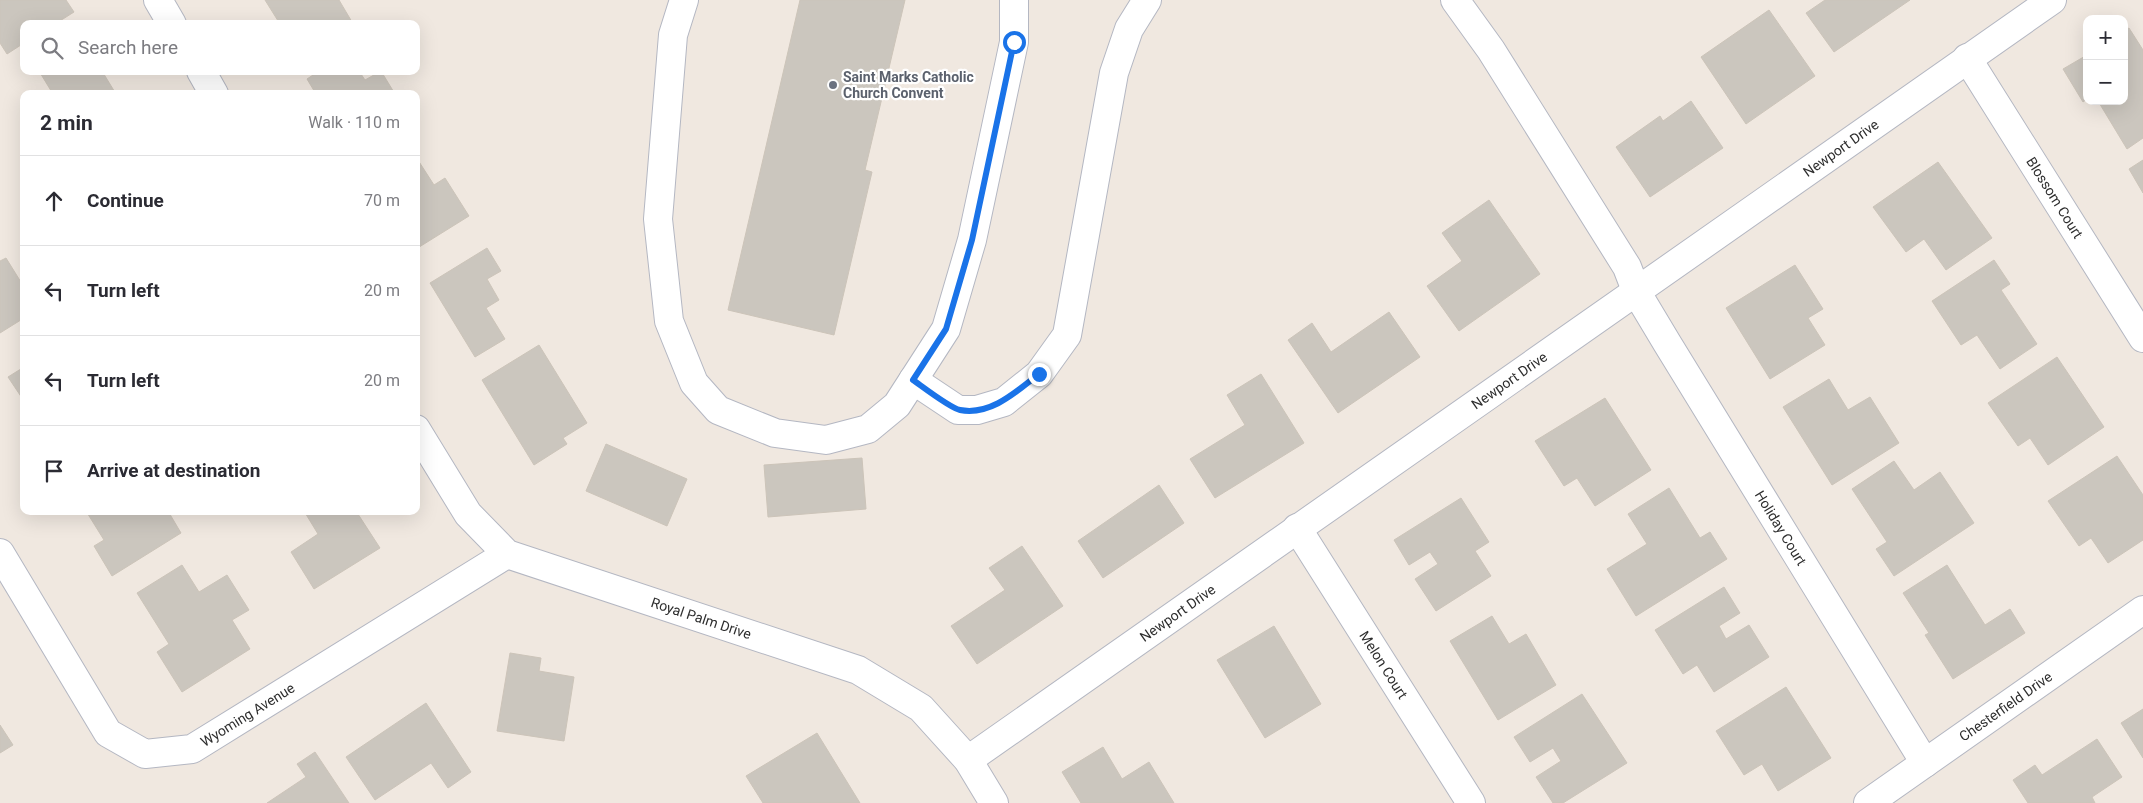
<!DOCTYPE html>
<html lang="en">
<head>
<meta charset="utf-8">
<style>
  body { margin:0; font-family:Roboto,sans-serif; background:#f7f7f7; color:#2b2b33 }
  .controls { position:absolute; right:15px; top:15px; display:grid; overflow:hidden; border-radius:10px; box-shadow:0 5px 20px #0002 }
  .controls button { width:45px; height:45px; display:grid; place-items:center; padding:0; border:0; border-bottom:1px solid #e1e1e2; background:#fff; color:#2b2b33; font:25px sans-serif }
  .stop { position:absolute; width:15px; height:15px; margin:-11px; border:4px solid #1a73e8; border-radius:50%; background:#fff }
  .stop.end { background:#1a73e8; border-color:#fff; box-shadow:0 1px 5px #0008 }
  .list { margin:0; padding:0; list-style:none }
  h2 { display:flex; justify-content:space-between; align-items:center; height:65px; margin:0; padding:0 20px; font-size:21px }
  h2 small { font-size:16px; font-weight:400; color:#7c7c81 }
  .list li { display:grid; grid-template-columns:32px 1fr auto; gap:15px; align-items:center; box-sizing:border-box; height:90px; padding:0 20px; border-top:1px solid #e1e1e2 }
  .list b { display:block; font-size:19px; white-space:nowrap }
  .list em { font-size:16px; font-style:normal; color:#7c7c81 }
  .icon { flex:none; width:28px; height:28px; fill:none; stroke:currentColor; stroke-width:2; stroke-linecap:round; stroke-linejoin:round }
  .map { position:relative; flex:none; width:2143px; height:803px; overflow:hidden }
  .search { position:absolute; background:#fff; box-shadow:0 5px 20px #0002; left:20px; top:20px; width:400px; height:55px; display:flex; align-items:center; gap:12px; box-sizing:border-box; padding:0 18px; border-radius:10px; color:#7c7c81; font-size:19px }
  .panel { position:absolute; background:#fff; box-shadow:0 5px 20px #0002; left:20px; top:90px; width:400px; height:425px; border-radius:10px }
  .map>svg:first-child { display:block }
</style>
</head>
<body>
<div class="map">
<svg width="2143" height="803" viewBox="0 0 2143 803">
  <rect width="100%" height="100%" fill="#f0e8e0"/>
  <path fill="#cbc6be" stroke="#ccc4b9" d="M0,0H66L74,12L55,24H24V43L7,54L0,43Z
    M265,0H339L352,22L350,24H280Z
    M800,0H905L865,170L872,172L834,335L728,310Z
    M1825,0H1910L1834,52L1806,13Z
    M1769,10L1815,76L1746,124L1701,57Z
    M2129,28L2143,50V138L2127,149L2098,101H2124V31Z
    M2087,55V99L2083,102L2063,69Z
    M39,71H102L116,94H53Z
    M319,71H359L365,80L381,71L395,94H316L307,79Z
    M1691,101L1723,148L1650,197L1616,147L1660,116L1663,121Z
    M416,157L434,185L445,178L469,216L416,249Z
    M2143,160V193L2129,169Z
    M1938,162L1992,238L1946,270L1924,239L1906,252L1873,207Z
    M1489,200L1540,274L1459,331L1427,286L1462,261L1442,233Z
    M487,248L501,271L487,279L499,300L486,308L505,339L475,357L430,283Z
    M6,258L24,287V318L0,333V261Z
    M1994,260L2010,284L2001,290L2037,344L2000,369L1977,335L1961,345L1932,301Z
    M1795,265L1823,309L1808,318L1825,345L1770,379L1726,308Z
    M1389,312L1420,357L1338,413L1288,340L1312,323L1331,352Z
    M539,345L587,423L563,438L567,444L534,465L482,380Z
    M2057,357L2104,427L2048,465L2030,438L2018,446L1988,403Z
    M24,367V401L8,377Z
    M1261,374L1304,443L1215,498L1190,459L1245,425L1227,395Z
    M1829,379L1848,410L1870,397L1899,443L1832,485L1783,407Z
    M1605,398L1651,470L1595,506L1577,478L1564,486L1535,441Z
    M606,444L687,479L667,526L586,491Z
    M2117,456L2143,495V540L2108,563L2091,538L2079,546L2048,501Z
    M862,458L866,509L768,517L764,465Z
    M1894,461L1914,490L1940,472L1974,523L1894,576L1876,549L1887,542L1852,489Z
    M1159,485L1184,523L1103,578L1078,541Z
    M1669,488L1700,538L1710,532L1727,559L1636,616L1607,569L1647,544L1628,514Z
    M1461,498L1489,542L1475,551L1491,576L1436,611L1415,579L1438,564L1430,552L1409,565L1394,540Z
    M86,511H168L181,533L112,576L94,546L104,540Z
    M304,511H356L380,548L314,589L291,552L318,534Z
    M1022,546L1063,606L977,664L951,626L1005,590L989,568Z
    M182,565L199,592L227,575L249,610L232,620L250,649L182,692L157,652L169,644L137,593Z
    M1947,565L1985,625L2010,609L2025,633L1953,679L1925,635L1929,633L1903,593Z
    M1724,587L1740,613L1719,626L1726,639L1749,625L1769,657L1714,692L1697,665L1683,674L1655,630Z
    M1492,616L1509,644L1526,634L1556,685L1498,720L1450,641Z
    M1274,626L1321,704L1265,738L1217,660Z
    M510,653L541,658L539,671L574,677L564,741L497,731Z
    M1786,687L1831,758L1778,791L1762,764L1744,775L1716,731Z
    M1582,694L1627,763L1563,803H1553L1536,777L1561,761L1553,748L1530,762L1514,737Z
    M426,703L471,772L448,788L431,763L375,800L346,757Z
    M2143,709V758L2121,723Z
    M0,725L13,745L0,753Z
    M817,733L860,803H763L746,776Z
    M2097,739L2122,777L2092,797L2095,803H2028L2013,780L2035,765L2042,775Z
    M1103,747L1122,779L1149,762L1174,803H1081L1062,772Z
    M315,752L349,803H267L306,777L297,764Z"/>
  <g fill="none" stroke-linecap="round" stroke-linejoin="round">
    <g stroke="#b4b7c2" stroke-width="30">
      <g id="minor">
        <path d="M158,0L172,24"/>
        <path d="M684,0L673,35L658,219L669,321L694,383L718,410L775,433L826,440L868,429L897,405L946,329L972,240L1014,42V0"/>
        <path id="s1" d="M1455,0L1491,50L1627,267L1637,293L1667,343L1925,763"/>
        <path id="s2" d="M1967,58L2143,338"/>
        <path d="M201,71L214,94"/>
        <path d="M913,380L958,410H977L1004,402L1039,374L1067,335L1114,73L1129,29L1147,0"/>
        <path id="s3" d="M416,429L468,514L507,554L858,670L921,708L968,760L994,803"/>
        <path id="s4" d="M1297,528L1471,803"/>
        <path id="s5" d="M0,553L108,733L145,754L192,749L507,554"/>
        <path id="s6" d="M968,760L2052,0"/>
        <path id="s7" d="M1868,803L2143,610"/>
      </g>
    </g>
    <use href="#minor" stroke="#fff" stroke-width="28"/>
  </g>
  <g fill="none" stroke-linecap="round" stroke-linejoin="round">
    <path stroke="#1a73e8" stroke-width="6" d="M1014,42L972,240L946,329L913,380C923,387 950,408 960,410C991,416 1017,391 1039,374"/>
  </g>
  <circle fill="#6b7280" stroke="#fff" stroke-width="2" cx="833" cy="85" r="5"/>
  <g text-anchor="middle" stroke-width="4.5" stroke-linejoin="round" paint-order="stroke">
    <g font-size="14" font-weight="bold" fill="#5b616d" stroke="#fff" text-anchor="start">
      <text x="843" y="82">Saint Marks Catholic<tspan x="843" dy="16">Church Convent</tspan></text>
    </g>
    <g font-size="14" fill="#2e2e2e" stroke="#fff">
      <text dy="5" stroke="none"><textPath href="#s6" startOffset="1066">Newport Drive</textPath></text>
      <text dy="5" stroke="none"><textPath href="#s2" startOffset="165">Blossom Court</textPath></text>
      <text dy="5" stroke="none"><textPath href="#s6" startOffset="661">Newport Drive</textPath></text>
      <text dy="5" stroke="none"><textPath href="#s1" startOffset="621">Holiday Court</textPath></text>
      <text dy="5" stroke="none"><textPath href="#s6" startOffset="256">Newport Drive</textPath></text>
      <text dy="5" stroke="none"><textPath href="#s3" startOffset="360">Royal Palm Drive</textPath></text>
      <text dy="5" stroke="none"><textPath href="#s4" startOffset="162">Melon Court</textPath></text>
      <text dy="5" stroke="none"><textPath href="#s7" startOffset="168">Chesterfield Drive</textPath></text>
      <text dy="5" stroke="none"><textPath href="#s5" startOffset="365">Wyoming Avenue</textPath></text>
    </g>
  </g>
</svg>
<div class="controls">
<button>+</button>
<button>−</button>
</div>
<div class="stop" style="left:1014px;top:42px"></div>
<div class="stop end" style="left:1039px;top:374px"></div>
<div class="search"><svg class="icon" aria-label="search" viewBox="0 0 24 24"><circle cx="10" cy="10" r="6"/><path d="M15 15l6 6"/></svg>Search here</div>
<section class="panel">
<h2>2 min<small>Walk · 110 m</small></h2>
<ul class="list">
<li><svg class="icon" aria-label="ahead" viewBox="0 0 24 24"><path d="M12 20V5M6 11l6-6 6 6"/></svg><div><b>Continue</b></div><em>70 m</em></li>
<li><svg class="icon" aria-label="left" viewBox="0 0 24 24"><path d="M17 20v-9H6M10 6l-5 5 5 5"/></svg><div><b>Turn left</b></div><em>20 m</em></li>
<li><svg class="icon" aria-label="left" viewBox="0 0 24 24"><path d="M17 20v-9H6M10 6l-5 5 5 5"/></svg><div><b>Turn left</b></div><em>20 m</em></li>
<li><svg class="icon" aria-label="arrive" viewBox="0 0 24 24"><path d="M6 21V4h12l-3 4 3 4H6"/></svg><div><b>Arrive at destination</b></div></li>
</ul>
</section>
</div>
</body>
</html>
